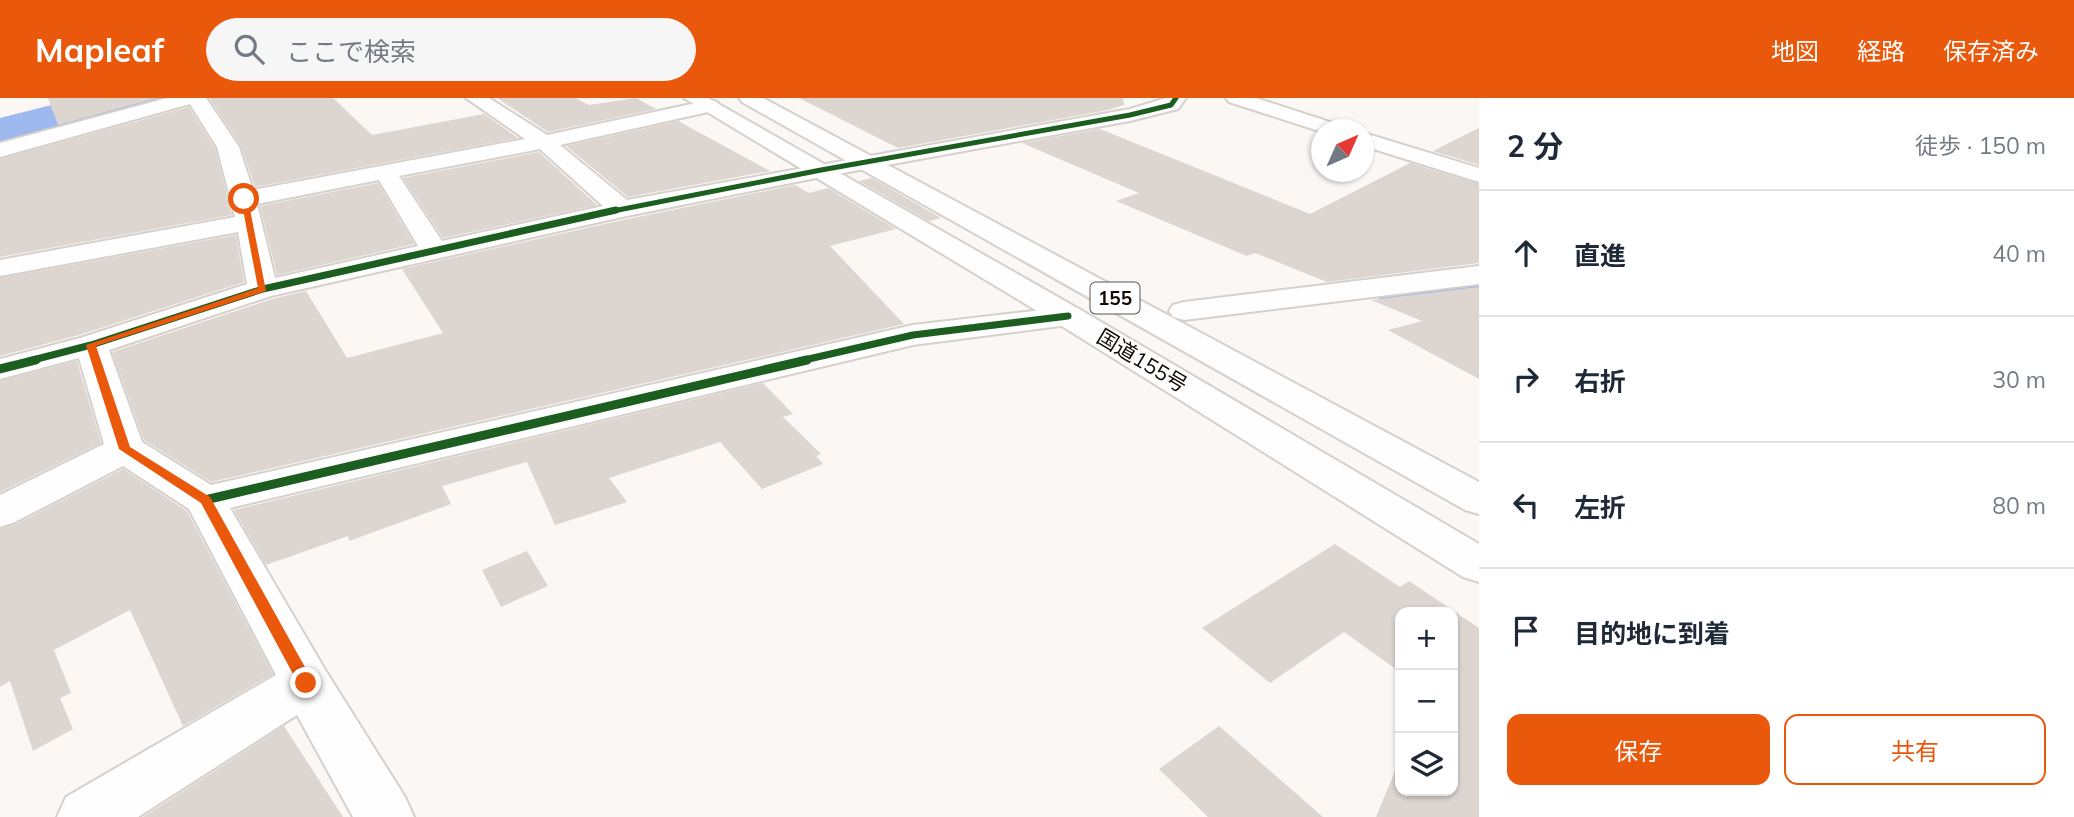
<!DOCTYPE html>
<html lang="ja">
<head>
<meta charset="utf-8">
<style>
  body { margin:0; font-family:Mulish,"Noto Sans JP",sans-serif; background:#f6f6f7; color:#1f2937 }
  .controls { position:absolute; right:21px; bottom:21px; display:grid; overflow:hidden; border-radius:14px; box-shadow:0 2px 5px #0004 }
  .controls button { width:63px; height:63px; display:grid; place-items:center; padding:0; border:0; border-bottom:2px solid #e0e1e3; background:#fff; color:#1f2937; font:35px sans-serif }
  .compass { position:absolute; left:1311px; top:21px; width:63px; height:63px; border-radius:50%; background:#fff; box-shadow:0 2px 5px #0004; rotate:45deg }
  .stop { position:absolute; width:21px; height:21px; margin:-16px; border:5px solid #ea580c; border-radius:50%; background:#fff }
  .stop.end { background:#ea580c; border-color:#fff; box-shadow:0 2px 7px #0008 }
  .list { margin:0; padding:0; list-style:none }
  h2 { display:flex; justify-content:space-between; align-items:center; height:91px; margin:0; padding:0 28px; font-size:30px }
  h2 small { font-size:23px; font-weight:400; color:#747a83 }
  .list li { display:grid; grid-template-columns:46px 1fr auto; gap:21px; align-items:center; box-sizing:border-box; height:126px; padding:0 28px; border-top:2px solid #e0e1e3 }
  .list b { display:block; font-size:26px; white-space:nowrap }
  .list em { font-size:23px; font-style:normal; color:#747a83 }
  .actions { display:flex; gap:14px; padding:21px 28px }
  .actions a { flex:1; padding:16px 0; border:2px solid #ea580c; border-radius:14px; text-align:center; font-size:24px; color:#ea580c }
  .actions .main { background:#ea580c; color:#fff }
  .icon { flex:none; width:38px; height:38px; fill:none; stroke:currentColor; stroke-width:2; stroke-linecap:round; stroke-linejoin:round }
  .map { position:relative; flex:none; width:1479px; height:719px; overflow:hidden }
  header { display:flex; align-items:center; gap:42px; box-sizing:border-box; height:98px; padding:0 35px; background:#ea580c; color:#fff }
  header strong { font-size:33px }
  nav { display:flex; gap:38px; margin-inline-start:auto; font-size:24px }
  .search { width:490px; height:63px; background:#f6f6f7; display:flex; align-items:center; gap:18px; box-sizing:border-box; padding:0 24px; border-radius:38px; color:#747a83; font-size:26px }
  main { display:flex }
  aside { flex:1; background:#fff }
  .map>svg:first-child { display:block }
</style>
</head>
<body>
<header>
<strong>Mapleaf</strong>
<div class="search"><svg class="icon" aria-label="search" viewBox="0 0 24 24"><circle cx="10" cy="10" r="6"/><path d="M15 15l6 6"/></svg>ここで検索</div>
<nav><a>地図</a><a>経路</a><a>保存済み</a></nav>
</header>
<main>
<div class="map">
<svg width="1479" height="719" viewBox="0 0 1479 719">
  <rect width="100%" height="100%" fill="#faf7f5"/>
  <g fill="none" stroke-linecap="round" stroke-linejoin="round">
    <path fill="#9eb9ef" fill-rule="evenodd" d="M79,0H92L0,26V20Z
      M1479,185V193L1384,204L1378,200L1384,196Z"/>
    <path fill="#9eb9ef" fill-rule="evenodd" d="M93,0H170L163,10L0,55V24Z"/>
  </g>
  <path fill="#dcd5d0" d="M48,0H157L58,27Z
    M209,0H333L372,37L484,16L518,40L255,89L241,48Z
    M497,0H575L589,7L636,0L656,11L548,34Z
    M799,0H1123L1124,7L1108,12L898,50Z
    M189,9L215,50L232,117L0,159V61Z
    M678,23L770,73L628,99L566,48Z
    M1479,30V67L1433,53Z
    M1100,31L1310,116L1410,65L1479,86V165L1327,184L1255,155L1247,158L1116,103L1139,95L1022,45Z
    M539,54L597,107L443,140L403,80Z
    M872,80L941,120L929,123L859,83Z
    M378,85L414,146L277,177L260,108Z
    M795,87L809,95L828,90L896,131L830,148L904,226L211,384L144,342L112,254L272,201L306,193L347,260L443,235L402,171L623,122Z
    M236,137L244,184L79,237L0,258V180Z
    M1479,189V281L1388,232L1422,223L1371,202Z
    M77,263L101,345L0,394V283Z
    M763,285L793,316L783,319L821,356L816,358L823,366L762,391L720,344L609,380L627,404L555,427L527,364L442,388L451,406L349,443L348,438L266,467L234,412Z
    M123,371L187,413L273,576L183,628L130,512L54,552L71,595L60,600L73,631L33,653L10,583L0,589V431L16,426Z
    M1335,446L1400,489L1409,483L1479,530V719H1376L1400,661V693H1453V514H1400V574L1344,534L1270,585L1202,530Z
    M527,453L548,488L501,509L482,472Z
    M284,628L343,719H143Z
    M1219,628L1323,719H1208L1159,671Z"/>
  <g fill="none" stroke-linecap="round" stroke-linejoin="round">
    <g stroke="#d6d0cb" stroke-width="4">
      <path id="minor" d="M167,0H206L239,49L253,92L525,41L466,0H489L547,37L710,2L717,4L720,8L717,12L560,47L627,102L1130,11L1166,0H1186L1178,11L1130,23L821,79L622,119L271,198L109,252L142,344L211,387L913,227L1068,209L1079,211L1083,218L1079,225L1068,227L913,247L230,410L324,570L405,699L414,719H353L297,617L138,719H57L66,699L276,577L189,411L123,368L15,424L0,429V397L104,346L79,260L0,281V261L80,240L247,186L238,134L0,178V162L235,119L217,49L190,6L0,59V45ZM540,51L603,108L442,143L399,78ZM379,82L418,148L275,180L257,106Z
        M1226,0H1256L1342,28L1345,32H1322V34L1229,4Z
        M1364,35L1479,70V84L1364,48Z
        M1479,168V186L1184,222L1173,219L1169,213L1173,207L1184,204Z"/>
    </g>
    <g stroke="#d6d0cb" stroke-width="4">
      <path id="highway" d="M684,0H708L1079,211L1479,446V484L1463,479L1057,225Z
        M739,0H763L1479,384V416L1465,412L742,4Z"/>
    </g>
    <use href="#minor" fill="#fefefe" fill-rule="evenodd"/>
    <use href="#highway" fill="#fefefe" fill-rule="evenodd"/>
    <g stroke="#fff" stroke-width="8">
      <path id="cycleway-far2" d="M608,114L821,72L1130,17L1171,7L1176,0"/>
    </g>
    <g stroke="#fff" stroke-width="10">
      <path id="cycleway-far1" d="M29,263L91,247L263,191L616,112
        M800,263L913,237L1068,218"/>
    </g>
    <g stroke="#fff" stroke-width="13">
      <path id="cycleway" d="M0,271L36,262
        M205,402L807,262"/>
    </g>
    <use href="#cycleway-far2" stroke="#1b5e20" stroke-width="5"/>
    <use href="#cycleway-far1" stroke="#1b5e20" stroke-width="7"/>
    <use href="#cycleway" stroke="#1b5e20" stroke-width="9"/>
  </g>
  <path fill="#ea580c" d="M244,99L248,101L266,193L96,248L130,349L210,399L311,580L313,585L311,589H300L201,405L119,351L86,247L258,190L241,101Z"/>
  <g text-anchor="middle" stroke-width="5" stroke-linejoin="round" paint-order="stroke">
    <rect fill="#fff" stroke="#59534f" stroke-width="2" x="1090.5" y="184.5" width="49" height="31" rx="5"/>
    <g font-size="19" font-weight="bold" fill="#120903">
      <text x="1115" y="207">155</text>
    </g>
    <g font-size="21" fill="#120903" stroke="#fff">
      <text transform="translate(1142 263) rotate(31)" y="7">国道155号</text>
    </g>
  </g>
</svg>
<div class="controls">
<button>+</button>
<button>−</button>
<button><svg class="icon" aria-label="layers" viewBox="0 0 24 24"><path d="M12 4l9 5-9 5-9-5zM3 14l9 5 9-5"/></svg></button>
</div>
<svg class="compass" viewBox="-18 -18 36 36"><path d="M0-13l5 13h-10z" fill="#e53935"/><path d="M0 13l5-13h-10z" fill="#747a83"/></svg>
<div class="stop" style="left:244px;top:101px"></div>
<div class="stop end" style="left:306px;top:585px"></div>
</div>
<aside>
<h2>2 分<small>徒歩 · 150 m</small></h2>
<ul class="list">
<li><svg class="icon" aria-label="ahead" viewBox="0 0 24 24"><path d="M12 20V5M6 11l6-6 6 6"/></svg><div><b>直進</b></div><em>40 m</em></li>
<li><svg class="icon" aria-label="right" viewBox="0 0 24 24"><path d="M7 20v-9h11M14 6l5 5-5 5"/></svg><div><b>右折</b></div><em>30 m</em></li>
<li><svg class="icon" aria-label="left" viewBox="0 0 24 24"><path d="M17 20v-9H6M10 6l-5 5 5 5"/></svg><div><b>左折</b></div><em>80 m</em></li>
<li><svg class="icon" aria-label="arrive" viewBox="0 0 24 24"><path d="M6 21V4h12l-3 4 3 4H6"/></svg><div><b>目的地に到着</b></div></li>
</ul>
<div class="actions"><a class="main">保存</a><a>共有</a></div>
</aside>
</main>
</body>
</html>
